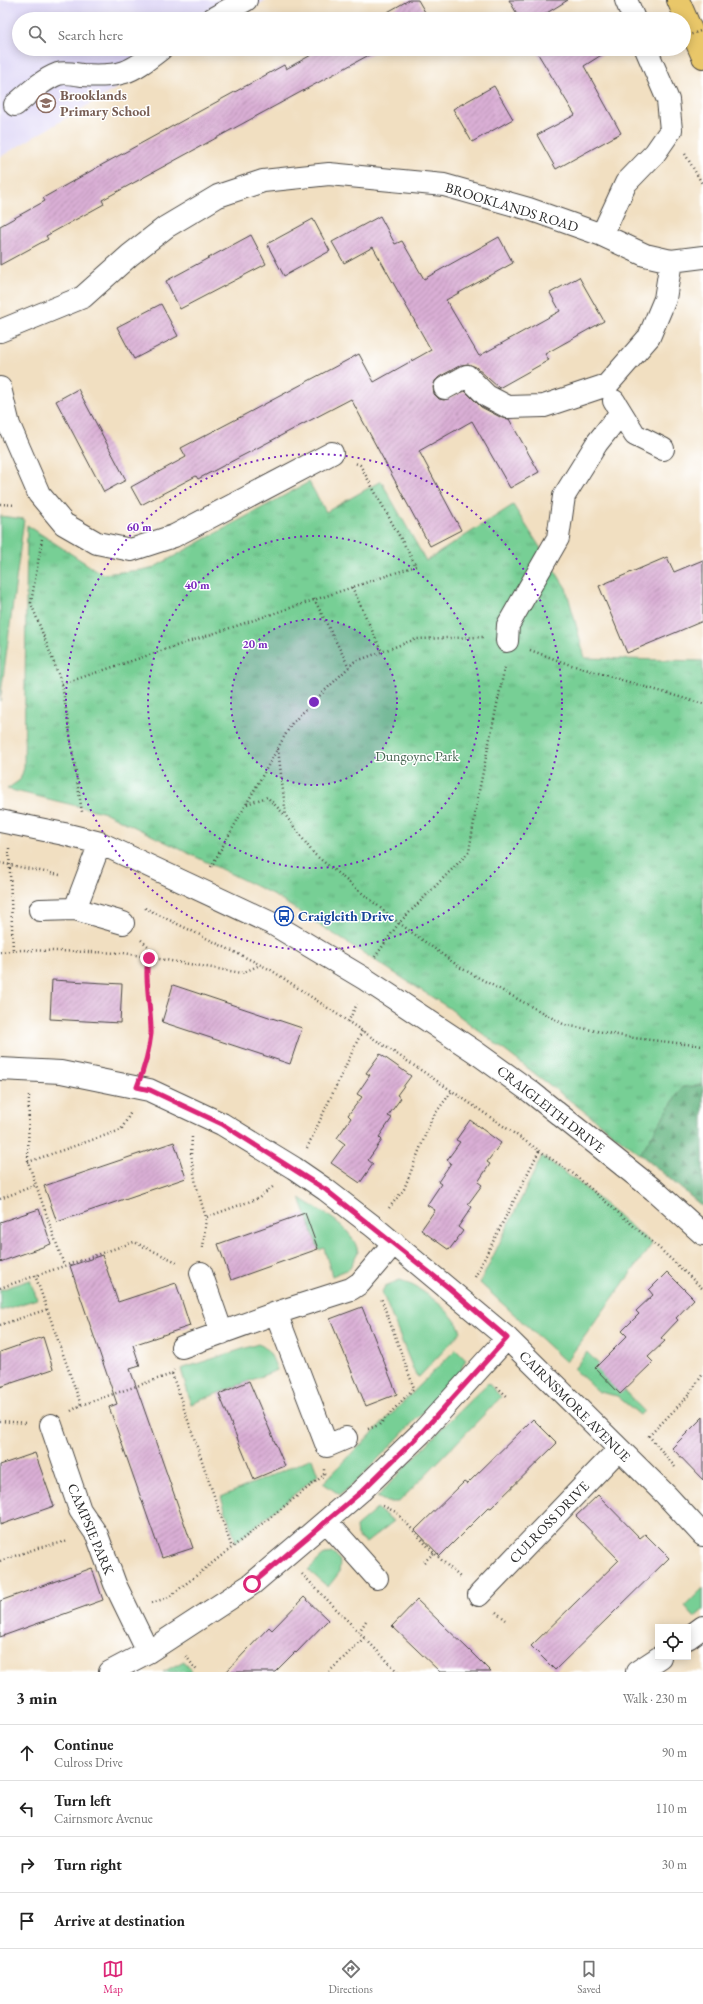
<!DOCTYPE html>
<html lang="en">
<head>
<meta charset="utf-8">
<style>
  body { margin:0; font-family:"EB Garamond",serif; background:#f6f6f6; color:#222 }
  .controls { position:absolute; right:12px; bottom:12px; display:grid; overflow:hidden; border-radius:0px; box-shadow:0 2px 10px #0003 }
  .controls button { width:36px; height:36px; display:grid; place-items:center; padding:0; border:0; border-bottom:1px solid #e0e0e0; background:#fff; color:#222; font:20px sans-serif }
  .stop { position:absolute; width:12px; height:12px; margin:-9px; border:3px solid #db2777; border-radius:50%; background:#fff }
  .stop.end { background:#db2777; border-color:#fff; box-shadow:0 1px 4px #0008 }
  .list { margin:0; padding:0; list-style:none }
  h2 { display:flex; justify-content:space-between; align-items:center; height:52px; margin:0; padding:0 16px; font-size:17px }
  h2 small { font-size:13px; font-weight:400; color:#767676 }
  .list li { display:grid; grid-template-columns:26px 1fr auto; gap:12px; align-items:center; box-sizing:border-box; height:56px; padding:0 16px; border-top:1px solid #e0e0e0 }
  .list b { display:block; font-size:15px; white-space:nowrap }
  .list p { margin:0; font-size:13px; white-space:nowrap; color:#767676 }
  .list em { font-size:13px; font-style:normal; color:#767676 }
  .icon { flex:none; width:22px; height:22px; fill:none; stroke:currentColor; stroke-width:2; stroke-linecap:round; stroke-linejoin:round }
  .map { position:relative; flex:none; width:703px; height:1672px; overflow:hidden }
  .search { position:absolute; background:#fff; box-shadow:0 2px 10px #0003; left:12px; right:12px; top:12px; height:44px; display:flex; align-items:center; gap:10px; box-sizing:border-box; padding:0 14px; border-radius:22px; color:#767676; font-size:15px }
  .sheet { height:276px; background:#fff }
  nav { display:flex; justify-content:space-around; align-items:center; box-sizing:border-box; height:56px; border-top:1px solid #e0e0e0; background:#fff; font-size:11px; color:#767676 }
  nav a { display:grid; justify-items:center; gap:2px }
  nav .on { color:#db2777 }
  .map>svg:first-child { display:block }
</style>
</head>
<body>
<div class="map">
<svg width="703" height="1672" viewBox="0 0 703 1672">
  <defs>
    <pattern id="forest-firs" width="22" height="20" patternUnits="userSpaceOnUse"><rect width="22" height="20" fill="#61b27e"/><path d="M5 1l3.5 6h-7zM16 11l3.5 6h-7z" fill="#509167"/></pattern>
    <pattern id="park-tufts" width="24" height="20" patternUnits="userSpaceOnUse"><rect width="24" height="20" fill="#77cf95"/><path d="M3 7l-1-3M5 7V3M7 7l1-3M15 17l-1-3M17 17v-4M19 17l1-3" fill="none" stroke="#62a87a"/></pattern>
    <pattern id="building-hatch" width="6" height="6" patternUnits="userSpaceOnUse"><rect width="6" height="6" fill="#daafd5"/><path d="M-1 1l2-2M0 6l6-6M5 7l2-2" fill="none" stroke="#b18fad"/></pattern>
  </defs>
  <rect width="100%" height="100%" fill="#fff"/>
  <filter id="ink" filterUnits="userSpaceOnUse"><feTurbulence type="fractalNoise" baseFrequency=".025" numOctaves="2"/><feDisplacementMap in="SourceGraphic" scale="8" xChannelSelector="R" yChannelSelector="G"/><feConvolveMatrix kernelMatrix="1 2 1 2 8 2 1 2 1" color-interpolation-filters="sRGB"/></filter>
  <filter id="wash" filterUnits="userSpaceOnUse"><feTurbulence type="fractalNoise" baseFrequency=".012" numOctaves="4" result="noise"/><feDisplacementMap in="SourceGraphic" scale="16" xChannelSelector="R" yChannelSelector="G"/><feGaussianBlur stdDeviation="0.9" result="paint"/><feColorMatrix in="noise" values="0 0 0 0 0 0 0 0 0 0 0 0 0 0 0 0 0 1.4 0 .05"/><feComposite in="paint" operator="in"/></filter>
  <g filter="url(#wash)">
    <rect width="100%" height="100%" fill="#f1dfc1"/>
    <path fill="#ddd5f6" d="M0,0H266L234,19H19V49H183L0,157Z"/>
    <path fill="#77cf95" stroke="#517d60" d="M0,516L24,519L0,701Z
      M542,1156L579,1183L652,1244L566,1362L480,1283Z
      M300,1198C320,1211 353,1226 358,1252L349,1269L332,1276L324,1248L319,1250Z
      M30,1280L37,1299L0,1311V1290Z
      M400,1280C418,1285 456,1313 461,1332L419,1377L416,1376L382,1292L385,1286Z
      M258,1344C270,1348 272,1358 277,1370L191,1404L181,1369Z
      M456,1349L466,1359L459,1374L358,1480L340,1495L323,1483Z
      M587,1352L644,1411L640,1415L617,1396L599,1392L574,1369Z
      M488,1383L501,1397L399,1502H387L377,1497L451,1419Z
      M312,1458L318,1475L236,1542L221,1497Z
      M377,1509L394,1521L366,1543L357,1536L356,1527Z
      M333,1553L340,1561L339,1573L328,1587L308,1570L325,1554Z
      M703,1588V1610L695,1617L685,1606Z
      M184,1661L192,1672H163Z"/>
    <path fill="url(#forest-firs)" stroke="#466e54" d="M703,1085V1207L640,1154L682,1087Z"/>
    <path fill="url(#park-tufts)" stroke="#517d60" d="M381,481L426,561L513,505L566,588L585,658L703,661V1085L682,1087L640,1154L449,1008L270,893L106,813L7,789L20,780L24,768L27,525L102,574L151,569L309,482L326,512Z"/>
    <g id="blocks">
      <path fill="url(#building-hatch)" d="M409,0H418L429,19H375Z
        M509,0H568L537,19H520Z
        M322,49H380L102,200L104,204L46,236L48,239L0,265V226L45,201L43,198L98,167L284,65L286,69Z
        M535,49H611L584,66L621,133L556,169L537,135L575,115Z
        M494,86L513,119L472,142L453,109Z
        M380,216L395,244L402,241L424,279L499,237L513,263L446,300L479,356L560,311L550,293L579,277L604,321L545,354L549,360L499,388L476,367L468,364L461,365L439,377L435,381L433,387L434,394L439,399L444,400L465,391L481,407L502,418L509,419L539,472L510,488L472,421L419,451L461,530L430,546L351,399L198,479L196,476L141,505L131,487L186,457L181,448L229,423L359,354L374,382L431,350L373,247L344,263L332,242Z
        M313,219L330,251L284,276L267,244Z
        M251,235L266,264L180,309L166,281Z
        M161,304L178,336L134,359L117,327Z
        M78,389L126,480L104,492L56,401Z
        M667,557L674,572L703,560V621L627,653L599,586Z
        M52,980L122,984L120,1023L50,1019Z
        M173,985L302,1028L290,1064L162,1022Z
        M380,1054L411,1076L397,1095L401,1098L388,1116L392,1118L379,1137L382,1140L368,1160L373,1164L360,1183L331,1163L345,1144L337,1138L351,1118L348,1115L362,1097L357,1094L370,1075L366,1073Z
        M470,1120L501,1143L487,1162L490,1164L478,1182L482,1185L468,1204L472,1207L458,1227L463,1231L449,1250L421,1230L435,1210L427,1205L441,1184L438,1182L451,1163L447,1160L460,1142L456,1140Z
        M174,1142L186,1178L57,1222L44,1186Z
        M39,1209L51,1244L0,1262V1222Z
        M305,1213L318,1249L231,1280L218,1244Z
        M102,1255L118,1302L176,1283L190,1326L133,1345L140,1366L130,1369L193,1548L162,1558L109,1407L117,1404L70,1266Z
        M667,1272L694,1299L676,1318L678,1320L661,1338L665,1341L648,1357L653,1362L620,1394L595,1368L627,1336L622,1331L639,1314L636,1311L653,1295L649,1290Z
        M362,1307L397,1394L366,1406L330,1319Z
        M43,1337L53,1369L0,1387V1352Z
        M249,1381L285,1466L254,1479L219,1394Z
        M703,1417V1480L672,1448Z
        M533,1419L557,1443L491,1508L489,1507L440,1556L415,1530L464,1482L467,1484Z
        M35,1453L54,1506L0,1525V1465Z
        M598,1495L640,1538L645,1534L669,1558L555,1670L531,1646L619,1560L576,1516Z
        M92,1568L103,1600L0,1637V1601Z
        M304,1597L328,1620L296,1653L295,1652L275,1672H226L269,1627L272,1630Z
        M417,1600L467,1648L491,1672H440L392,1626Z"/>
    </g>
  </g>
  <g filter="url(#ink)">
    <use href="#blocks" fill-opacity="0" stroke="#494642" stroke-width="1"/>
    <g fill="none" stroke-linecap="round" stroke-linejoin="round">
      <g stroke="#494642" stroke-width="24">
        <path id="minor" d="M626,0L634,19
          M212,19L246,0
          M15,105C28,94 42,80 58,74C64,72 75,74 82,75C122,77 129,74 161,49
          M602,235L626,183L655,153L671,130L668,100L646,49
          M0,331L83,297L130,255L166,227L218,196L263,181L329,174L444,185L529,209L602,235L645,255L671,261L703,257
          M0,388L9,425L39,494L64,524L97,543L131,550L174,536L332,453
          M445,388L467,376L487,396L508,407L544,406L607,385L649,337L665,299L671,261
          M614,401L635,435L663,449
          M507,641L508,625L558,538L564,496L597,443L620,414
          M0,821L64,834L100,843L273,924L365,979L474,1051L531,1092L654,1190L703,1234
          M75,909L100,843
          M40,910L75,909L123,923
          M0,1069L61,1072L149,1090L222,1124L294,1168L326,1190L374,1227L507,1338L666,1495L703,1535
          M201,1273L222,1333
          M276,1313L327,1446L346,1438
          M182,1347L276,1313L351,1289L360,1283L394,1243
          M51,1425L80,1510L97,1535L115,1584L148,1652
          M326,1521L377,1578
          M479,1595L619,1449
          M688,1638L703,1627
          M110,1672L148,1652L252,1584L326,1521L361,1491L421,1433L507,1338
          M637,1672L660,1657"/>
      </g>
      <g stroke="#494642" stroke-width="24">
        <path id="highway" d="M678,0L703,57"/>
      </g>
      <path stroke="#494642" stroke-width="2.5" stroke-dasharray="1 3" stroke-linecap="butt" d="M685,154L703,185
        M0,504L15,505
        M42,539L31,603L62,684L82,812
        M352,587L382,652
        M314,599L349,667
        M530,650L568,664L703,704
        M62,684L416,566L360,465L355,463
        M278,749L286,816L314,854L399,923L461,968L565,1025L634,1038L703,1046
        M247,804L267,797L285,815
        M9,848L13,951
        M0,863L60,875
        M211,867L292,723L354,662L416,639L483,637
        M145,908L271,970L452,1091L575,1175L659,1248L703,1289
        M141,940L149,947V958L146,965L149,991L151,1033L146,1064
        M0,952L22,950L124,953L242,973L260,965
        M375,957L399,923L469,852L479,791L505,666
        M348,1022L357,1004
        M29,1096L28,1162L64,1265
        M192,1137L191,1154L196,1185L206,1218L203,1248
        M307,1148L362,1031
        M28,1162L121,1130L131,1112
        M0,1199L36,1185
        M389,1208L404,1189L432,1118L452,1091
        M207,1217L259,1198L274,1186
        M35,1275L81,1405
        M475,1277L539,1151
        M0,1288L134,1242L179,1263
        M0,1325L48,1309
        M172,1374L232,1548
        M497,1387L508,1397
        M71,1411L81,1405L172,1374L174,1370
        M0,1421L26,1423
        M368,1429L379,1425L414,1388L381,1298
        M675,1467L649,1436L687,1397L703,1374
        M383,1506L396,1512L434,1553L461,1578
        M0,1561L38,1548L69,1541
        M424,1562L434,1553
        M302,1574L398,1672
        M152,1603L169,1597L324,1475V1469
        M496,1612L506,1620
        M359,1632L366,1621
        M186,1656L198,1672
        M329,1672L364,1638"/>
      <use href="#minor" stroke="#fff" stroke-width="22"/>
      <use href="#highway" stroke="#e9c769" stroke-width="22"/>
      <path stroke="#494642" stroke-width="2.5" stroke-dasharray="1 3" stroke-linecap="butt" d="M684,37L703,30"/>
    </g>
  </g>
  <g fill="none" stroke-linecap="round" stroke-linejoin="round" filter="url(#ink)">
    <path stroke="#db2777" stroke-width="5" d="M149,958C143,971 152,1015 151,1034C149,1053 144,1069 137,1087L150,1090L222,1124L326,1190L449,1288L507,1338L421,1433L361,1492L252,1584"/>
  </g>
  <circle cx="314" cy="702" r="83" fill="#7b2cbf" fill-opacity=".12"/>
  <g fill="none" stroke="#7b2cbf" stroke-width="2" stroke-dasharray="2 4">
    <circle cx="314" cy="702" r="83"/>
    <circle cx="314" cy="702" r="166"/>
    <circle cx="314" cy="702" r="248"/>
  </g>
  <defs>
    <g id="school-ring" transform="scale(1)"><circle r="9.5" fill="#fff" stroke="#8d6e63" stroke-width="1.5"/><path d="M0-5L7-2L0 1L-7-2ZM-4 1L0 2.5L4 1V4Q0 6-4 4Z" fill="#8d6e63"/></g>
    <g id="bus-ring" transform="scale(1)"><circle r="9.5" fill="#fff" stroke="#1a4fb4" stroke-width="1.5"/><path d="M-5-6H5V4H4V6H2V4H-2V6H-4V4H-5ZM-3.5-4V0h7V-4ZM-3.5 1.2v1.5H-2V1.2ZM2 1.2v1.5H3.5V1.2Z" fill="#1a4fb4"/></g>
  </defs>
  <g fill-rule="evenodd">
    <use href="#school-ring" x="46" y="103"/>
    <use href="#bus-ring" x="284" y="916"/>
  </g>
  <g text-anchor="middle" stroke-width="3" stroke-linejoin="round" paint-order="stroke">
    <g font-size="14" font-weight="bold" fill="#785e54" stroke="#fff" text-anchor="start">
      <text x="60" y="100">Brooklands<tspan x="60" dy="16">Primary School</tspan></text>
    </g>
    <g font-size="14" fill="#2b2b2b" stroke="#fff">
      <text transform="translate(512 207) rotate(17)" y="5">BROOKLANDS ROAD</text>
      <text transform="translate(551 1109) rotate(38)" y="5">CRAIGLEITH DRIVE</text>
      <text transform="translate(575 1406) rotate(45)" y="5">CAIRNSMORE AVENUE</text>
      <text transform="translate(549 1522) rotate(-46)" y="5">CULROSS DRIVE</text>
      <text transform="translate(91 1529) rotate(67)" y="5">CAMPSIE PARK</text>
    </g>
    <g font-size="14" fill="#466450" stroke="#fff">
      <text x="417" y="761">Dungoyne Park</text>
    </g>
    <g font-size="14" font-weight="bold" fill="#164399" stroke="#fff" text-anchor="start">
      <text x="298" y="921">Craigleith Drive</text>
    </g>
  </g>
  <circle cx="314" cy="702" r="6" fill="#7b2cbf" stroke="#fff" stroke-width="2"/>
  <g font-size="12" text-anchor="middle" font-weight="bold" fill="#7b2cbf" stroke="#fff" stroke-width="3" stroke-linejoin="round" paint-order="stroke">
    <text x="139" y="531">60 m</text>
    <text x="197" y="589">40 m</text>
    <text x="255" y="648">20 m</text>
  </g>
</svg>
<div class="controls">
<button><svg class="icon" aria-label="locate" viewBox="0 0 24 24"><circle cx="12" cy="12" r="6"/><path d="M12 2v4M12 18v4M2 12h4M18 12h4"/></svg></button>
</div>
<div class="stop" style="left:252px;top:1584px"></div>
<div class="stop end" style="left:149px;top:958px"></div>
<div class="search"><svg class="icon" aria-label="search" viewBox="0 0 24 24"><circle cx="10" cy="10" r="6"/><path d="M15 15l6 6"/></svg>Search here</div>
</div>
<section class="sheet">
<h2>3 min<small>Walk · 230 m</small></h2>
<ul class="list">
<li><svg class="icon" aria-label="ahead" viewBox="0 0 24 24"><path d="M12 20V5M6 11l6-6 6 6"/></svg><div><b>Continue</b><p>Culross Drive</p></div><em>90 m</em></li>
<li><svg class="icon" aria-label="left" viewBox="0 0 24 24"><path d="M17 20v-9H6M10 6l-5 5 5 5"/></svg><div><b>Turn left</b><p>Cairnsmore Avenue</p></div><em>110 m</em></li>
<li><svg class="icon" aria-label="right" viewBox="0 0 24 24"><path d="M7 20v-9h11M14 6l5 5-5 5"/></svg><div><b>Turn right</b></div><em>30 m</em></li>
<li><svg class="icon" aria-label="arrive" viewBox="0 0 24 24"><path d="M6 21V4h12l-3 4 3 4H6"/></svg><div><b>Arrive at destination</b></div></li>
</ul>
</section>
<nav>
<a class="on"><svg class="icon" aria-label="map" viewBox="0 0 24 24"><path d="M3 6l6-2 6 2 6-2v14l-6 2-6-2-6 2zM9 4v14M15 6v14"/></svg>Map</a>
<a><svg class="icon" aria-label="directions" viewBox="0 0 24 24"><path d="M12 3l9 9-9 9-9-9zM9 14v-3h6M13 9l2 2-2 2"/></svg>Directions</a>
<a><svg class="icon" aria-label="saved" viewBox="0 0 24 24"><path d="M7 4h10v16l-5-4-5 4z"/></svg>Saved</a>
</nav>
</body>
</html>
